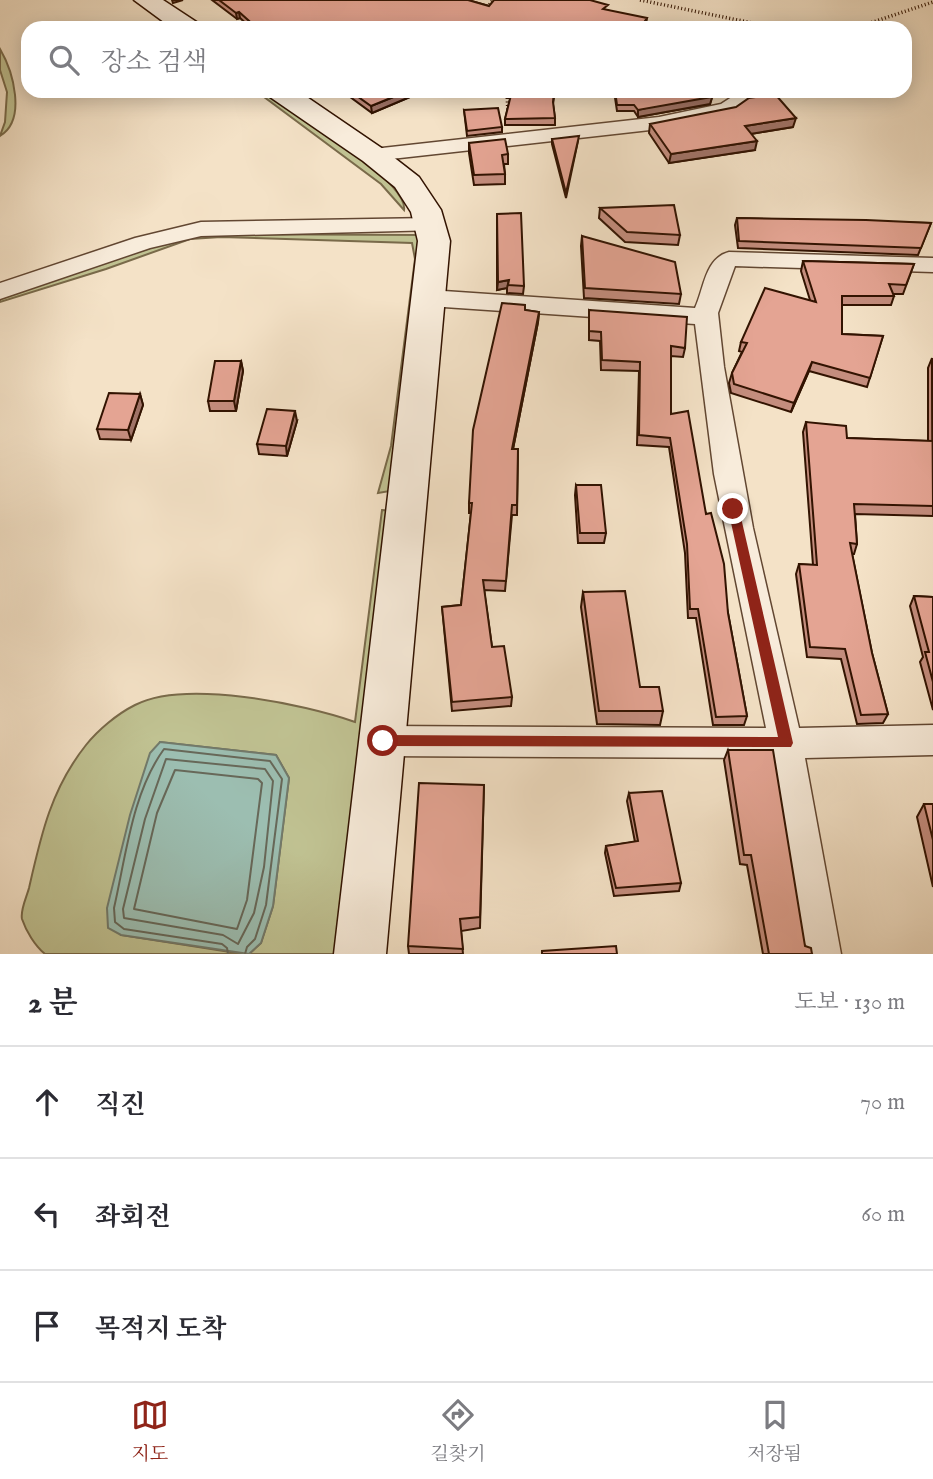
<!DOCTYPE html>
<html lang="ko">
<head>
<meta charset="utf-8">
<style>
  body { margin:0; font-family:"IM FELL English","Noto Serif KR",serif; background:#f2f2f3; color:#2b2b33 }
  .stop { position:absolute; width:21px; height:21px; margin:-16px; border:5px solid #8f2418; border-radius:50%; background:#fff }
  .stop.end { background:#8f2418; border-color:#fff; box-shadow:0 2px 7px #0008 }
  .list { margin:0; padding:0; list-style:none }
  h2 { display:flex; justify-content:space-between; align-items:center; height:91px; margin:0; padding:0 28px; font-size:30px }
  h2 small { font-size:23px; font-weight:400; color:#7c7c81 }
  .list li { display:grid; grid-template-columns:46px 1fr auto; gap:21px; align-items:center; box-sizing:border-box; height:112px; padding:0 28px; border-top:2px solid #e1e1e2 }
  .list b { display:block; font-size:26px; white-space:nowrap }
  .list em { font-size:23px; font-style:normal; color:#7c7c81 }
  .icon { flex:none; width:38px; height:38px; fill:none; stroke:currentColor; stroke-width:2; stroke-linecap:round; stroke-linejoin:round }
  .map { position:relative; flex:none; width:933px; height:954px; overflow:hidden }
  .search { position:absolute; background:#fff; box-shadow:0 4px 18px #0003; left:21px; right:21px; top:21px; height:77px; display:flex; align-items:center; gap:18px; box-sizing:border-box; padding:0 24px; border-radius:21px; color:#7c7c81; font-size:26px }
  .sheet { height:427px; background:#fff }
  nav { display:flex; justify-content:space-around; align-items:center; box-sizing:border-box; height:98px; border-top:2px solid #e1e1e2; background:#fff; font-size:19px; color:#7c7c81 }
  nav a { display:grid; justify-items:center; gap:4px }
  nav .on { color:#8f2418 }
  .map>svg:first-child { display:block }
</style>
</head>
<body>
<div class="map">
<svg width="933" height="954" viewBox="0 0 933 954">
  <rect width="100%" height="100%" fill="#f4e2c7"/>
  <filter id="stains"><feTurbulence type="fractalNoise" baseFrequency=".00286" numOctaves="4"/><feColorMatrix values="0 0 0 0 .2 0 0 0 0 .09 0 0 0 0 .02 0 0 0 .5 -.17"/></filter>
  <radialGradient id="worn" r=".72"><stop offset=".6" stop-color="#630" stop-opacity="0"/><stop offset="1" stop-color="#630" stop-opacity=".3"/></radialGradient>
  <path fill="#c0c292" stroke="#796a4a" stroke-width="2" d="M0,49C13,71 27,120 0,136L5,122L7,92L0,70Z
    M256,91H265C290,108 409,181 404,210L381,184Z
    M214,234L425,235L396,490L378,493L391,446L415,259L412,243L221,237L190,239L106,269L0,302V298L186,236Z
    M382,510L393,511L344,954H249L261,943L273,906L289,778L276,755L160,742L121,935L243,954H45C35,946 26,931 22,919C20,910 27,896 29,888C41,835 51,789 86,745C98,730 117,714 135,705C185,679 303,704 355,722Z"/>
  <path fill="#9cbeb1" stroke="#727a6b" stroke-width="2" d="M160,742L276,755L289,778L273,906L261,943L249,954L121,935L108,928L107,908L130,815L150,753Z"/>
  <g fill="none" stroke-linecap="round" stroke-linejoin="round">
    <path stroke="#676859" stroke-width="2" d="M166,759L265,769L273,781L264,867L254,913L238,944L223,935L124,918L123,909L145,819Z
      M175,770L258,779L262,783L247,900L237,929L134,909L157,813Z
      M228,954L227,948L222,944L124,929L115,922L114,908C126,856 132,793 164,749L270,761L282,779L266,905L255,939L247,947L245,954"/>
    <g stroke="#624732" stroke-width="3">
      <path id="minor" d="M741,91H765L734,113L659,129L373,161L365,160L362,155L365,150L373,149L659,117L721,104Z
        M431,218L439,220L442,225L439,230L201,236L150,248L0,299V283L135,238L201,222Z
        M729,252L933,258V272L735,266L718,313L724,367L753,528L799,728L933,725V755L805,758L841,954H803L772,758L383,756L371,752L366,741L371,730L383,726L766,728L714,474L695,324L429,306L420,304L417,298L420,292L429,290L695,308C704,289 705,258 729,252Z"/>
    </g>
    <g stroke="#321301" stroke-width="3">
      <path id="secondary" d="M134,0H163L198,23L202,28H172Z
        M266,91H298L383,149L419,177L441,210L450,241L386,954H334L418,241L411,212L395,187L363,161L270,97Z"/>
    </g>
    <path stroke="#321301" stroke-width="3.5" stroke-dasharray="1 2.5" stroke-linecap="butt" d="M640,0L777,28
      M485,10L493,0
      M855,28L933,2
      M507,91L508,115"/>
    <use href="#minor" fill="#f8ecdb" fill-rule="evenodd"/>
    <use href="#secondary" fill="#f8ecdb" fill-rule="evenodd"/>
  </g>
  <path fill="#c48d7e" stroke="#321301" stroke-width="2" d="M212,0H468L489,6L607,10L646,24L643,28H251L240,18L237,19Z
    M342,91H424L372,113Z
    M512,91H555L553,104L555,118V125H505V119Z
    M614,91H714L710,104L638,117L634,111H617Z
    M464,110L502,127V132L467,136Z
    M650,124L793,127L751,134L755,150L669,163L649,133Z
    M552,139L578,141L566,198L552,144Z
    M469,143L508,154V164H504L505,174V184L474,185L469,153Z
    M600,208L680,235L678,245L625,242L599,218Z
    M497,214L524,286L523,294L507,293V288L497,290Z
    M737,218L931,223L918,255L738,248L735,225Z
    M582,236L681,294L679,304L584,298L581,246Z
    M803,261L914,264L903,294H893L894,296L891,305H842V334L883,336L867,387L809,371L791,412L731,393L729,383L732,373L742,352L739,351L741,342L810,300L801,271Z
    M525,310L539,312L538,322L513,449H518L517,515H512L505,591L484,590L492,647L512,697L511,706L452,711L442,607L461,605L471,513H469V503Z
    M589,310L685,348L683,357L671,356V414L706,514L728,613L747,716L744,725H713L696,618H688L685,553L669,447L637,445L639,371L601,370L600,341L589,340Z
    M932,358L933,516L855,514L857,544L854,554H852L872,653L888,714L883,723L857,724L841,659L807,657L796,574L799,564L813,565L803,432L806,422L847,438L928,441V368Z
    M241,361L243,371L236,411H210L208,401Z
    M140,394L143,405L131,440L100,439L97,429Z
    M297,421L287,456L259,454L257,444Z
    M576,485L606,533L604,543H578L575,495Z
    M583,592L640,687L663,711L660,725L597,724L581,607Z
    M914,596L933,597V710L920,662L923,657L910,606Z
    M728,750L805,946L812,954H763L747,865L740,864L724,760Z
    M484,785L480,928L461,931L463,954H409L408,946Z
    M629,793L681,883L679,891L614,896L605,853L606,846L635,842L627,801Z
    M924,804H933V887L917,817Z"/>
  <path fill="#a07367" stroke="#321301" stroke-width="2" d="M172,0H183L173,3Z
    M239,12L240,18L237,19L236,13Z
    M647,18L646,24L643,28H640Z
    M408,91H424L372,113L371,106Z
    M714,91L710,104L638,117V110Z
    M796,118L793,127L744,135L745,126Z
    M757,141L755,150L669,163L671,154Z
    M509,280L507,288L497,290L498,282Z
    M539,312L538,322L511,459L512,449Z
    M241,361L243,371L236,411L234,401Z
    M812,362L809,371L791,412L794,403Z
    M140,394L143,405L131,440L128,430Z
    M295,411L297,421L287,456L286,446Z"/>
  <path fill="#e4a493" stroke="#321301" stroke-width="2" d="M219,0H468L489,6L494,0H590L608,5L603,9L647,18L640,28H257L239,12L236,13Z
    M350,91H408L371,106Z
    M512,91H554L553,102L555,118L505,119Z
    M615,91H713L711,97L638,110L634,105H617Z
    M775,94L796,118L745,126L757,141L671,154L650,124L736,107L749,98Z
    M498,108L502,127L467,131L464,110Z
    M579,136L566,193L552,139Z
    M505,139L508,154L502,155L505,174L474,175L469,143Z
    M674,205L680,235L627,232L600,208Z
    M521,213L524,286L508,285L509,280L498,282L497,214Z
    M737,218L866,220L931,223L921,248L739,241Z
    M582,236L675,262L681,294L585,288Z
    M803,261L914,264L906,285L889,284L894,296H842V334L883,336L870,378L812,362L794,403L734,384L732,373L747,343L741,342L765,288L816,302Z
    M502,303L525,305V310L539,312L512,449H518L517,505H512L506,581L483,580L492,647L504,646L512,697L452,702L442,607L461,605L472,503H469L473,430Z
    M589,310L687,317L685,348L671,346V414L688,411L706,514L711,513L724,564L728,613L747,716L716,717L698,609H690L687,544L670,438L639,435L640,362L602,360L601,332L589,331Z
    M932,358L933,506L854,504L857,544L850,543L872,653L888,714L861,715L845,649L810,647L799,564L817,565L806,422L846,426L847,438L933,441Z
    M215,361H241L234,401H208Z
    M109,393L140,394L128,430L97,429Z
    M267,409L295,411L286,446L257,444Z
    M576,485H601L606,533H580Z
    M625,591L640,687H659L663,711H599L583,592Z
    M914,596L933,597V682L925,652H929Z
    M728,750H773L805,946L811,948L812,954H769L751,855H744Z
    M419,783L484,785L480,917L460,919L463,949L408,946Z
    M662,791L681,883L616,888L606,846L638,841L629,793Z
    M924,804H933V840Z
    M616,946L617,954H542V951Z"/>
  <path fill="#8f2418" d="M733,504L739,509L793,743L791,747L378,746V737L383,735L778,737L728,509Z"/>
  <rect width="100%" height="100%" filter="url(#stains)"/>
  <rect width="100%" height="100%" fill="url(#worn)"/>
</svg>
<div class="stop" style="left:383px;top:741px"></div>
<div class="stop end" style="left:733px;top:509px"></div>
<div class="search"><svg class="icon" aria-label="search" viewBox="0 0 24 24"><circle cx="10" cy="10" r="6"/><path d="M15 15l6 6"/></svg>장소 검색</div>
</div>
<section class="sheet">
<h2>2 분<small>도보 · 130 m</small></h2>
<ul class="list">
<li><svg class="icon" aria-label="ahead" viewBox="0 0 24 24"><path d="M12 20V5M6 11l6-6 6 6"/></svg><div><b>직진</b></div><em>70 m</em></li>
<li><svg class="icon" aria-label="left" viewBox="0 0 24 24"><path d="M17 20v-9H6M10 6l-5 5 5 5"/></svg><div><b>좌회전</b></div><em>60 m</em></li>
<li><svg class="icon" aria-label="arrive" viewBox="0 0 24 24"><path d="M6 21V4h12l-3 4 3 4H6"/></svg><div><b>목적지 도착</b></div></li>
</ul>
</section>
<nav>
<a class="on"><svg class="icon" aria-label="map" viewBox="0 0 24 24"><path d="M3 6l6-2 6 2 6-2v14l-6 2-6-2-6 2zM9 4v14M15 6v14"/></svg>지도</a>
<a><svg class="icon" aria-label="directions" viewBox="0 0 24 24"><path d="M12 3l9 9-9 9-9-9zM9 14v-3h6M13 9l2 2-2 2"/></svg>길찾기</a>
<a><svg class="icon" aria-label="saved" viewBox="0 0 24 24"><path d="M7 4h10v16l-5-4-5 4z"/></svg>저장됨</a>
</nav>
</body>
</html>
